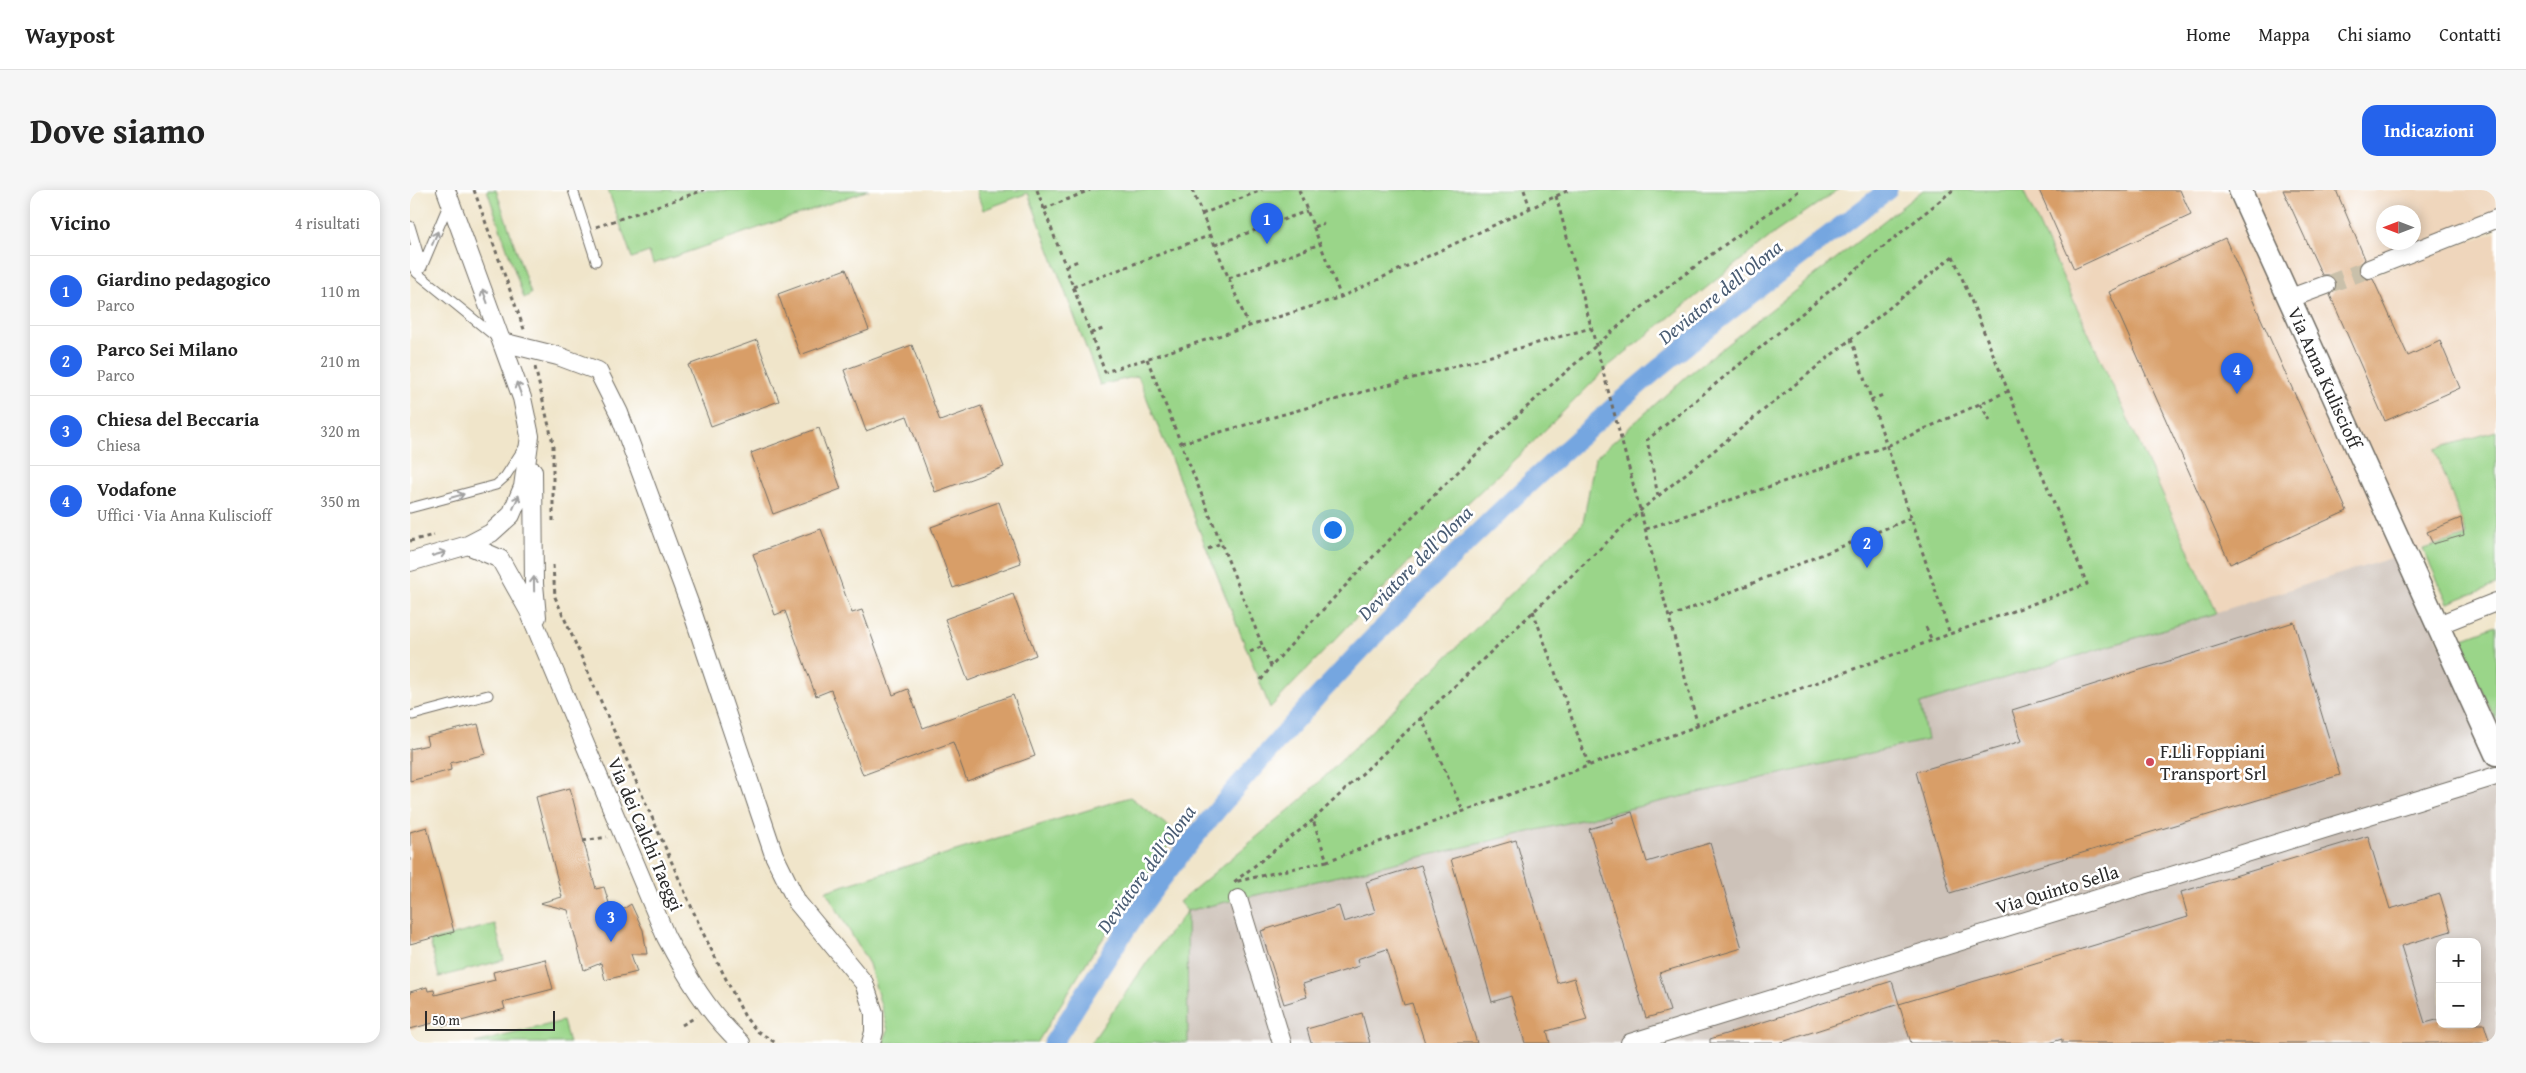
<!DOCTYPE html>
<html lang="it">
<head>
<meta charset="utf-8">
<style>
  body { margin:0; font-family:"Gentium Book Plus",serif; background:#f6f6f6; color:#222 }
  .controls { position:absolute; right:15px; bottom:15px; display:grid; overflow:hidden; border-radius:10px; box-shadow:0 2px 12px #0003 }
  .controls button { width:45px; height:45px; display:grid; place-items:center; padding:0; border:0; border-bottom:1px solid #e0e0e0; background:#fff; color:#222; font:25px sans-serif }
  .compass { position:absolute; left:1966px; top:15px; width:45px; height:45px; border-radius:50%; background:#fff; box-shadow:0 2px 12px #0003; rotate:270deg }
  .scale { position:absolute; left:15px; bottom:12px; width:130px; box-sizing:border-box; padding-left:5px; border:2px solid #2b2b2b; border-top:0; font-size:14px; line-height:18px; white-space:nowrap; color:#2b2b2b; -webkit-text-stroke:4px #fff; paint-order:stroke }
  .you { position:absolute; left:922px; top:339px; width:18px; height:18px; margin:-12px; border:4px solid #fff; border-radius:50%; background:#1a73e8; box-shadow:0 0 0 8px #1a73e833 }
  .badge { display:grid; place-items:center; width:32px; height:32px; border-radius:50%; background:#2563eb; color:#fff; font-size:16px; font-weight:700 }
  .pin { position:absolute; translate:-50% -41px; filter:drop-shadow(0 1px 2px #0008) }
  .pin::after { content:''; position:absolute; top:26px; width:18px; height:15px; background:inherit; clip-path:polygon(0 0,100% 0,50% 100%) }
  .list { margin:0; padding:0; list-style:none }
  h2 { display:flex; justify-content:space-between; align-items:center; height:65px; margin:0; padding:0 20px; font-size:21px }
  h2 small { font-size:16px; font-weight:400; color:#767676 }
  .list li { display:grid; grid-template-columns:32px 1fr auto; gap:15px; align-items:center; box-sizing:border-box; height:70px; padding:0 20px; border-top:1px solid #e0e0e0 }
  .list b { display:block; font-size:19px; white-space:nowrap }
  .list p { margin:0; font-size:16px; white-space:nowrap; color:#767676 }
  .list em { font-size:16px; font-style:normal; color:#767676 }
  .map { position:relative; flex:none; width:2086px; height:853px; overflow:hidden; border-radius:15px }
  header { display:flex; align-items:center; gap:30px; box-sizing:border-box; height:70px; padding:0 25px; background:#fff; border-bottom:1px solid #e0e0e0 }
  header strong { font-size:24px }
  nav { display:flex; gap:28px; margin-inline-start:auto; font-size:18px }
  .intro { display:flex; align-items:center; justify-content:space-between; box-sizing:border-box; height:120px; padding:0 30px }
  h1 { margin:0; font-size:35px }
  .button { padding:12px 22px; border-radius:15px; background:#2563eb; color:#fff; font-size:18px; font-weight:700 }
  main { display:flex; gap:30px; padding:0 30px }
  aside { flex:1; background:#fff; border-radius:15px; box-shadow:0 2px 12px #0003 }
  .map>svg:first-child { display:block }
</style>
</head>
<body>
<header>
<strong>Waypost</strong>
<nav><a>Home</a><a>Mappa</a><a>Chi siamo</a><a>Contatti</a></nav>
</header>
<div class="intro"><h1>Dove siamo</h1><a class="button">Indicazioni</a></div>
<main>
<aside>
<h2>Vicino<small>4 risultati</small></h2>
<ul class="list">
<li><span class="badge">1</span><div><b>Giardino pedagogico</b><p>Parco</p></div><em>110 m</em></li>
<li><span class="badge">2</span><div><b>Parco Sei Milano</b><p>Parco</p></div><em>210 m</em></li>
<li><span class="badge">3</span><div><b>Chiesa del Beccaria</b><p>Chiesa</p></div><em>320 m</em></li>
<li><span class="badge">4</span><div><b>Vodafone</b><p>Uffici · Via Anna Kuliscioff</p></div><em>350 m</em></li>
</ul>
</aside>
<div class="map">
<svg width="2086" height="853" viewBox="0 0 2086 853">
  <rect width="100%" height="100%" fill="#fff"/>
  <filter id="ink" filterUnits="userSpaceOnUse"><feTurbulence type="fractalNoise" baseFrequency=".02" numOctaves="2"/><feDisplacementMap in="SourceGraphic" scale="10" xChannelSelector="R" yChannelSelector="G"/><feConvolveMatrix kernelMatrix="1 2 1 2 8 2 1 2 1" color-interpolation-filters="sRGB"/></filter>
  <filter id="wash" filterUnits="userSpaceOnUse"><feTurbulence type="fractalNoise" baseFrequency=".0096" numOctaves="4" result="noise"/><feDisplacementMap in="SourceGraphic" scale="20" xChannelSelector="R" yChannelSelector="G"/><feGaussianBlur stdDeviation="1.12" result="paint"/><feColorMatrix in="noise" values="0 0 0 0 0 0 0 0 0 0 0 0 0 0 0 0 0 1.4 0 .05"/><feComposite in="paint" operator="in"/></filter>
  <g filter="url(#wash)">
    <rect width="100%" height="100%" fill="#f0e5ca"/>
    <path fill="#efd6bc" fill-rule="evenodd" d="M1613,0H1818L1874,111L1991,365L1807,423Z
      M1836,0H2086V24L1882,104ZM1974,22H2004V52H1974Z
      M2086,42V241L2025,259L2058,346L1998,361L1885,112Z"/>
    <path fill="#cdc2b9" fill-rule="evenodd" d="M1991,365L2086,578V853H778L777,721L1517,550L1510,514ZM2030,752H2067V834H2030Z"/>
    <path fill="#9ad589" stroke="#62805a" d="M77,0H86L121,104L114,108Z
      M198,0H459L243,74L239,62L222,68Z
      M566,0H1428L1366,42L1201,174L1119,256L1036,333L860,518L728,186L690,195L618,3L573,20Z
      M1513,0H1613L1807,423L1510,514L1517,550L777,721L778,853H681L742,765L777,721L769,712L891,610L1173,333L1185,268L1278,185Z
      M2086,241V395L2038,413L2013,359L2057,346L2025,259Z
      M2086,436V531L2049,450Z
      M720,607L767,643L678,770L627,853H473L478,840L459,774L416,701Z
      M85,734L94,770L29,787L20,751Z
      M153,831L159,853H65Z"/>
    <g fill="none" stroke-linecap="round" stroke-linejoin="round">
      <path stroke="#75a6e0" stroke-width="19" d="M643,853C677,801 709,746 746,697C795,631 851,569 906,508C1002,404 1102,306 1208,213C1294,138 1387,69 1478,0"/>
    </g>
    <g id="blocks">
      <path fill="#d89e68" d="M1629,0H1770L1781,25L1664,79Z
        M1873,0H1926L1955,69L1949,77V83L1957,89H1963L1998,166L2030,151L2050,198L1975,231L1920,105L1926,97V91L1918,85H1912Z
        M1815,48L1937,321L1820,374L1699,102Z
        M436,79L459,140L390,165L368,104Z
        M347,150L369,211L301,236L278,175Z
        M502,155L530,231L571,216L594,277L525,302L497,226L456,241L434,180Z
        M409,238L431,299L363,324L341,263Z
        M589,312L611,373L543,398L521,337Z
        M2051,328L2054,345L2023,354L2017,342Z
        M411,339L442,423L452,420L483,505L498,499L513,538L603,505L625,566L557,591L543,552L453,585L421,500L406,506L375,421L365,425L343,364Z
        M603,404L626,465L558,491L535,429Z
        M1884,432L1930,585L1540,703L1506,582L1612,551L1602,520Z
        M68,534L76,564L40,573L41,580L0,591V559L18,555L16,547Z
        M160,598L186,699L194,697L203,726L221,714L233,740L237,764H221L227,782L195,790L191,773L174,780L158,720L130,713L152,707L126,607Z
        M1222,622L1237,672L1300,653L1332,758L1249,783L1260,821L1236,828L1179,639L1203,632L1202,628Z
        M17,637L44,742L0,754V642Z
        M1958,646L1980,719L2030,704L2041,741L1991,756L2015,833L2030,829V834H2074L2080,853H1652V849L1639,853H1501L1489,814L1778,727L1771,702Z
        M1106,650L1147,793L1164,788L1177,830L1137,841L1140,853H1115L1101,806L1082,812L1041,669Z
        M1011,675L1067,853H1015L1002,813L994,815L977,759L947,769L949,776L893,794L897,807L874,814L851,741L929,716L934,732L965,722L956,692Z
        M135,769L143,799L93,812L95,819L33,836L31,831L0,839V802L17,797L18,801L24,800L25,805L85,790L83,782Z
        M1482,791L1489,814L1369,853H1300V849Z
        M952,823L960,853H901L897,839Z"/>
    </g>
  </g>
  <g filter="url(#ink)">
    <use href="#blocks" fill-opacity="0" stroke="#706c63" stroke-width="1"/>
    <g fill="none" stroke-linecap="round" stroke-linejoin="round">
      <path stroke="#c9c0aa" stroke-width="18" stroke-dasharray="18 9" stroke-linecap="butt" d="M1916,95L1959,79"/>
      <g stroke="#706c63" stroke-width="11">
        <path id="service" d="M163,0L186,71
          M0,36L9,66L8,80
          M0,60L5,78
          M0,73L7,83L87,148
          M7,83L12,77L39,13
          M0,318L86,295L95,287L113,259
          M3,525L78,505"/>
      </g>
      <g stroke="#706c63" stroke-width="20">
        <path id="minor" d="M1959,79L2086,29
          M1878,109L1916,95
          M92,152L148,166L188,181L209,223L281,418L364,665L387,712L454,793L464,823V842L461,853
          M123,281L124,394L127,427
          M58,355L90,369L119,421L256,747C276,785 299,824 331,853
          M0,372L58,355L81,343L101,325L113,297L120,246L112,208L36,0
          M2028,435L2086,412
          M828,709L872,853
          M1220,853L2086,586"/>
      </g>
      <g stroke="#706c63" stroke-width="25">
        <g id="tertiary">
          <path id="s1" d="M1830,0L2086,564"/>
        </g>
      </g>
      <path stroke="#706c63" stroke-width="3" stroke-dasharray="4 4" stroke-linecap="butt" d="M64,0L115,142
        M627,0L695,182L931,107L1159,0
        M782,0L839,137
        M889,0L931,107
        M1114,0L1120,18
        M1146,6L1288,536
        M634,19L680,0
        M792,24L852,0
        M186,37L294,0
        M904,37L914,33
        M805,55L897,21
        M1543,66L1677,394L917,671L903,630L1231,320Z
        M656,76L668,71
        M819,88L910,54
        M663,97L801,45
        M681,143L693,139
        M1441,149L1540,444
        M737,169L861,477C963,362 1072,254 1189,153C1252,98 1322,50 1390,0
        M125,177L143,253V331
        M1461,210L1475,204
        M1570,214L1580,230
        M771,253L1181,138
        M1248,306L1237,250L1543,0
        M1236,339L1477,256L1598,201
        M0,351L24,345
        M798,359L811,353
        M143,375L145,407L292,741L335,827L347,841L366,853
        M1123,421L1179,576
        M1260,427L1501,328
        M1516,437L1522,451
        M840,462L853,456
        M851,490L861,477
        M1011,527L1053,621
        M903,630L824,692L917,671
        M173,651L197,647
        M272,835L286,827"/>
      <use href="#service" stroke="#fff" stroke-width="9"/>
      <use href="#minor" stroke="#fff" stroke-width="18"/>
      <use href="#tertiary" stroke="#fff" stroke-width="22"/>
    </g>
    <defs><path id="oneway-shaft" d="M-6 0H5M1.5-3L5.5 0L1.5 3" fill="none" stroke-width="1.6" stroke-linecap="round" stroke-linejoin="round" transform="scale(1.25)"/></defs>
    <g stroke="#a0a0a0">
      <use href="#oneway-shaft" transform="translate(25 48) rotate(-67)"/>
      <use href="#oneway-shaft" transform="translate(75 106) rotate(-110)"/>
      <use href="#oneway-shaft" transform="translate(109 199) rotate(-110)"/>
      <use href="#oneway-shaft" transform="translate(47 306) rotate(-15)"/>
      <use href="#oneway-shaft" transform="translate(106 312) rotate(-67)"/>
      <use href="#oneway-shaft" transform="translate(29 364) rotate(-16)"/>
      <use href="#oneway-shaft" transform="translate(124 394) rotate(-91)"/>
    </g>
  </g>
  <circle fill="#d1495b" stroke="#fff" stroke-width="2" cx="1740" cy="572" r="5"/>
  <g text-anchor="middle" stroke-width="5" stroke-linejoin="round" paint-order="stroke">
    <g font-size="19" fill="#2b2b2b" stroke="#fff">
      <text dy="7" stroke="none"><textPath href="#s1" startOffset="206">Via Anna Kuliscioff</textPath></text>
      <text transform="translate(236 644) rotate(67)" y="7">Via dei Calchi Taeggi</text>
      <text transform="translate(1647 699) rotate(-17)" y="7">Via Quinto Sella</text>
    </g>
    <g font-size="19" fill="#2b2b2b" stroke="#fff" text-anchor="start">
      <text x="1750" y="568">F.Lli Foppiani<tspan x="1750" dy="22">Transport Srl</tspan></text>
    </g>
    <g font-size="20" font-style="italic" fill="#495c73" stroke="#fff">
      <text transform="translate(1310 102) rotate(-39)" y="7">Deviatore dell'Olona</text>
      <text transform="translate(1005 373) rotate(-45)" y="7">Deviatore dell'Olona</text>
      <text transform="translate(736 679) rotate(-54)" y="7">Deviatore dell'Olona</text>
    </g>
  </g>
</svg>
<div class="controls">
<button>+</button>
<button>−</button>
</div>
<svg class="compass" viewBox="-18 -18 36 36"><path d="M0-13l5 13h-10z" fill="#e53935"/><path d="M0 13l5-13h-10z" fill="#767676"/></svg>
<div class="scale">50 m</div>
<div class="you"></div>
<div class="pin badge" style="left:857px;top:54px">1</div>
<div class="pin badge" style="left:1457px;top:378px">2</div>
<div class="pin badge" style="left:201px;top:752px">3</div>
<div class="pin badge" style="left:1827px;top:204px">4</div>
</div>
</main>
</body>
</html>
